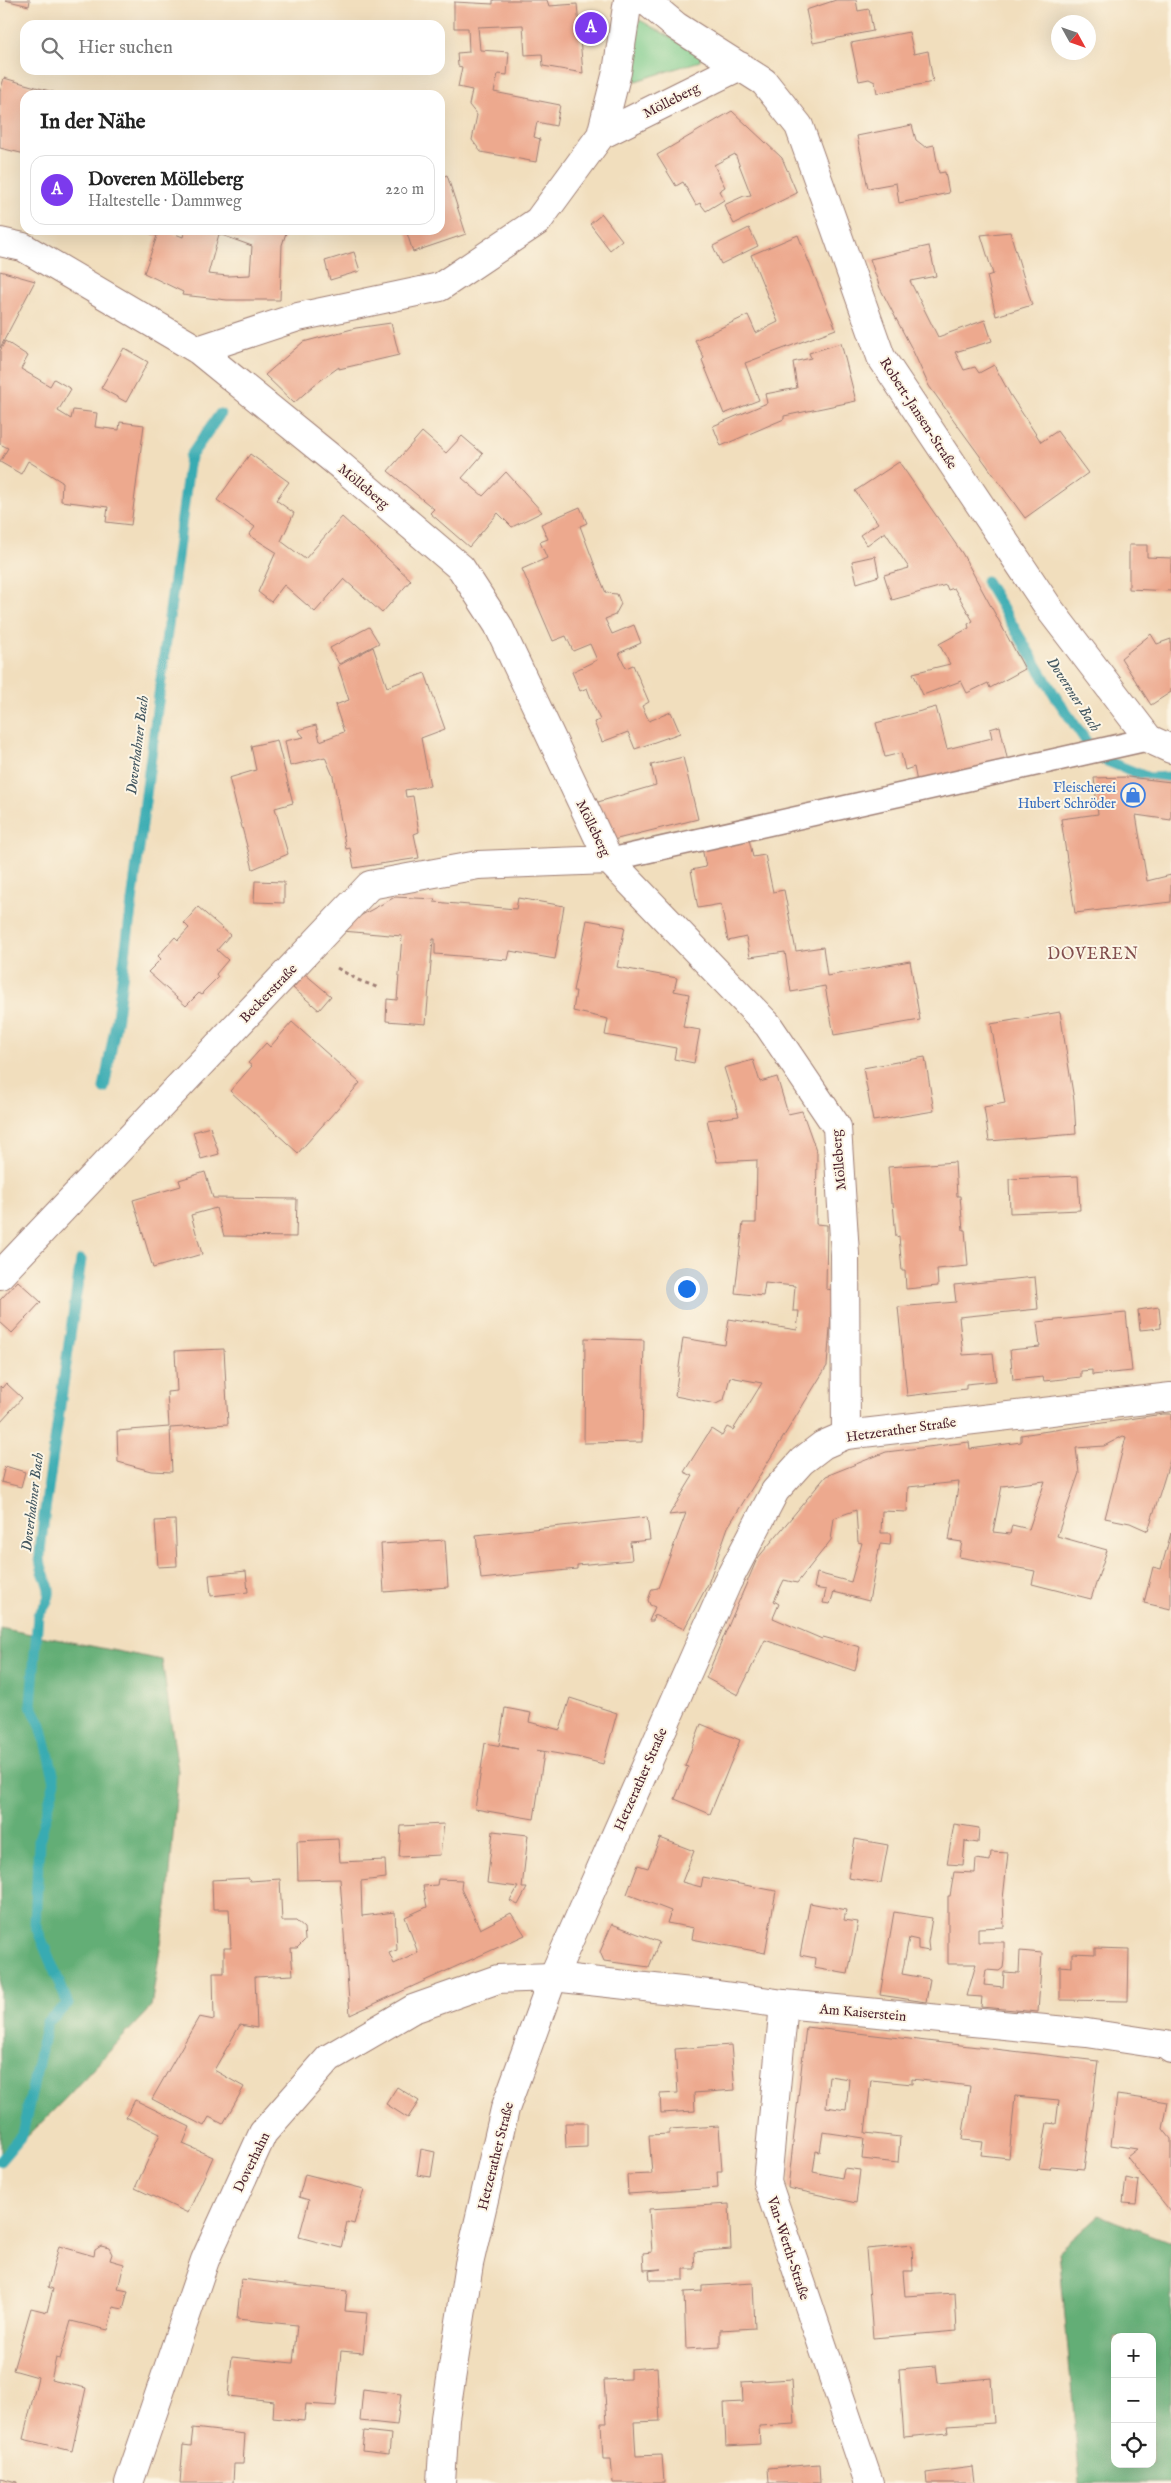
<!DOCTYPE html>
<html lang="de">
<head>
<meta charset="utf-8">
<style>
  body { margin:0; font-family:"IM FELL English",serif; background:#f2f2f2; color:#222 }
  .controls { position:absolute; right:15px; bottom:15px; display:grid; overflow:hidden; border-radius:10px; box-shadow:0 5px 20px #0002 }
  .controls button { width:45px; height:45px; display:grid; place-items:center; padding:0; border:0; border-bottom:1px solid #e0e0e0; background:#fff; color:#222; font:25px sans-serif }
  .compass { position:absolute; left:1051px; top:15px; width:45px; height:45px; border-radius:50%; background:#fff; box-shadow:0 5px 20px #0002; rotate:130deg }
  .you { position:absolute; left:686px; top:1288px; width:18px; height:18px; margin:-12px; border:4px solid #fff; border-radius:50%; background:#1a73e8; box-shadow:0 0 0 8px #1a73e833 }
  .badge { display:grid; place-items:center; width:32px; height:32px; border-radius:50%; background:#7c3aed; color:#fff; font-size:16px; font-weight:700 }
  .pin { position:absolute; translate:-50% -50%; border:2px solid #fff; box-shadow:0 1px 5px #0006 }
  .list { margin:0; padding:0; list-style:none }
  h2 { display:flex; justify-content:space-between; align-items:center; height:65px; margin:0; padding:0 20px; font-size:21px }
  h2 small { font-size:16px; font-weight:400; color:#767676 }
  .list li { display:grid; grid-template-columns:32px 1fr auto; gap:15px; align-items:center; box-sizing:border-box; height:70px; margin:0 10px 10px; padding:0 10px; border:1px solid #e0e0e0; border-radius:15px }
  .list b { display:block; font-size:19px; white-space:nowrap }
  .list p { margin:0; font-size:16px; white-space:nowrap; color:#767676 }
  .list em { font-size:16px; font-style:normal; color:#767676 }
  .icon { flex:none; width:28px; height:28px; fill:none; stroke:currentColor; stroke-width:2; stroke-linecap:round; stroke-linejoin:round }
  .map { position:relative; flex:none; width:1171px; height:2483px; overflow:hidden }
  .search { position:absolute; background:#fff; box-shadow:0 5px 20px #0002; left:20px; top:20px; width:425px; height:55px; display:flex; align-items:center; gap:12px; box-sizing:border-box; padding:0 18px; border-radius:15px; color:#767676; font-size:19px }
  .panel { position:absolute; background:#fff; box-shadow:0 5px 20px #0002; left:20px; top:90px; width:425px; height:145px; border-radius:15px }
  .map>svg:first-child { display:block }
</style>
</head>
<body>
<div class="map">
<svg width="1171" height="2483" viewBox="0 0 1171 2483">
  <rect width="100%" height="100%" fill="#fcf5e5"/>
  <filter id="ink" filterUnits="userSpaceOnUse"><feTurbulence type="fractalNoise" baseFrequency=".02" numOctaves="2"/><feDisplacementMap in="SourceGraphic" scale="10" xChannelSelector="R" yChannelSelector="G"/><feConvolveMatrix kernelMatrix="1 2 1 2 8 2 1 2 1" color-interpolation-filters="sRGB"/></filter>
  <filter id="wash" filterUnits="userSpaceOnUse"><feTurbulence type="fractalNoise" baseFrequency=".0096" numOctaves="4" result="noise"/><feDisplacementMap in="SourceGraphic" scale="20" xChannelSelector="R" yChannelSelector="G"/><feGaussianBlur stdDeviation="1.12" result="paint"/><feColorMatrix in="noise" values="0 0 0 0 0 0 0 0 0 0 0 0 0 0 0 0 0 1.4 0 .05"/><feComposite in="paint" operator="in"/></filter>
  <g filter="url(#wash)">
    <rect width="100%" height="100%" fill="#f1debd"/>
    <path fill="#7bca8a" stroke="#62745a" d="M640,20L701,55L700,61L636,81L632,78L634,28Z"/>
    <path fill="#64ae76" stroke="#576650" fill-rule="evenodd" d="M0,1628L162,1660L178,1771L168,1899L151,2007L64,2100L0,2164Z
      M1099,2215L1171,2242V2483H1080L1059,2251ZM1115,2337H1152V2464H1115Z"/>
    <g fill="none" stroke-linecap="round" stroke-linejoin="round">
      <path stroke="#38abb2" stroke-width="11" d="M986,581L1057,699L1097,757L1149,778L1171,777
        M104,1088L117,1017L190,457L220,414
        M0,2161L22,2135L47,2022L68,2004L35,1924L39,1841L55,1781L41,1725L31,1705L38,1615C62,1587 40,1581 40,1557C40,1544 43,1530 44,1517L81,1260"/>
    </g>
    <g id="blocks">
      <path fill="#eda98e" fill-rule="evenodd" d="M5,0H30L29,6Z
        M493,0H547L549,6L577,4L583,73L543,66L542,54L525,55L523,25L478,27L480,50L509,52L507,75L498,74L494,92L560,105L556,126L537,122L534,137L540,139L536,162L481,152L472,140L477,115L469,105L472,90L458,87L462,67L458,66L457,53L469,52L468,28H454V2L493,4Z
        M836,0H856L858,11L869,9L873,31L813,43L806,10Z
        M909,32L914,54L928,51L933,82L877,93L875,82L869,79L859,81L851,43Z
        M4,78L60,94L25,95V154L0,148V92Z
        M732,111L782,158L797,193L734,224L724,205L744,196L751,195L735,154L714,165L725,187L719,191L724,200L706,211L700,203L696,205L683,182L676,186L657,155Z
        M912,125L916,140L925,147L934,145L939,173L945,172L949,193L899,203L896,183L868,188L857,136Z
        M447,175L466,234L413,252L406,230H440V178Z
        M602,214L622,240L610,250L590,224Z
        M749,228L758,246L721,264L713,246Z
        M142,230H165L183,237L185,230H287L282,245L280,300H227L182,295L183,292L144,273L157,236ZM219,234L252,246L250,275L228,276L208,274Z
        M1010,232L1032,305L996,316L987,276L993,274L981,235Z
        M798,235L836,329L745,363L759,400L724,414L702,360L704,358L695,340L748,315L756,333L778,322L751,255Z
        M929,246L936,276L910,281L938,337L985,320L992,341L955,352L964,370L975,367L979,373L994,365L1011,396L1041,442L1057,431L1088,473L1025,518L929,386L912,349L880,288L870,259Z
        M354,252L360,271L330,280L325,261Z
        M0,271L35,281L0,348Z
        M391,323L399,355L339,369V367L314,385L294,403L265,375L303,342L356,328Z
        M5,341L28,356L21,369L50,386L54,379L71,389L58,411L71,419L73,410L97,413L95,427L119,430L120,422L144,425L131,525L106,522L108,507L61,501L62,482L28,461L21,474L0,462L8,448L0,444V351Z
        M841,343L856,401L784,416V419L721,446L713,426L767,403L765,394L797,388L793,362L811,358L809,353Z
        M124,348L148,362L126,402L101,388Z
        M422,432L446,453L462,436L483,454L462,478L483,496L506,472L542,512L512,527L498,513L469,547L430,513L434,509L388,471Z
        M250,454L289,482L276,500L294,513L281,541L305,559L342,517L411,580L382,613L344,579L315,612L284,585L271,602L258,592L276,552L249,535L255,527L217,500Z
        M899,462L962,553L1025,669L990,688L988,683L967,693L961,681L923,695L913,673L950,664L939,644L969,628L968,624L973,621L954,588L948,590L946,585L892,600L884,575L909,568L885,532L867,545L860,535L878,523L855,491Z
        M580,507L587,523L580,526L595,566L606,593L617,594L621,604L615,615L605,619L612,634L634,625L641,643L619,653L626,668L633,665L649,702L642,706L649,721L671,712L680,733L635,749L628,732L602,742L594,722L600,720L593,704L587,688L580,691L572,672L597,660L590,644L573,651L566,636L553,641L522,569L547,558L540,542L548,539L541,524Z
        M1129,545H1147V557L1171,558V591L1129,589Z
        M875,556L879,576L857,583L852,561Z
        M369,627L379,643L339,664L330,648Z
        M1151,634L1157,644L1171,639V692L1151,705L1121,658Z
        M373,647L387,687L425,673L445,729L421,738L430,786L405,790L406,797L413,796L419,832L414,834L419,858L354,868L350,848L346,849L333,776L325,757L290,766L285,741L304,737L298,730L316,725L320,741L344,732L335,705L349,700L338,666Z
        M936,707L947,749L992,738L990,729L1000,726L1008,762L917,782L914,767L905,770L901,753L885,757L876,723Z
        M277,740L293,803L275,808L288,854L253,869L229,778L256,770L251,746Z
        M683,757L698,819L609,841L598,802L656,785L651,765Z
        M1128,777L1171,782V820L1136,815L1147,881L1171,875V902L1075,913L1061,819L1098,814L1094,778Z
        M749,839L753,857L765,855L773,892L784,890L796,951L823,947L827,976L910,961L920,1020L834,1035L825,986L791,992L785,952L750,957L746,937L728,941L721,904L698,908L691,870L706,867L702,848Z
        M255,881L284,882V903L254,902Z
        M395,897L435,899L434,902L516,909L518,898L564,906L555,959L510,951L508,960L435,954V939H433L426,1024L386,1021L387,999L397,1000L402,936L342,931L349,922Z
        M198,907L230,935L217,950L228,960L216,974L218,977L203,992L202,995L199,993L186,1006L148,972L161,959L158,956L175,937L178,940L189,928L184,923Z
        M587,920L625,927L617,967L677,978L674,991L689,994L683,1027L700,1030L694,1063L674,1059L676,1048L605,1035L608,1019L573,1011L576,991H573Z
        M305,974L331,996L319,1010L293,988Z
        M1060,1012L1074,1100L1076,1134L989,1141L984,1107L1005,1103L991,1024Z
        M292,1022L360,1083L298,1153L230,1091L252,1066L248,1063L266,1043L270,1047Z
        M925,1057L934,1111L873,1121L863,1068Z
        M753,1060L760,1082L777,1077L788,1114L802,1111L817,1153L816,1224L827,1225L826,1289L833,1290L827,1366L728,1527L708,1584L684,1629L654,1615L653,1621H649L655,1607L650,1605L648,1600L652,1589L658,1588L686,1513L669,1515L693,1476L684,1472L711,1429L722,1436L727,1427L733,1430L762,1383L730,1377L724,1400L716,1404L675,1396L683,1338L725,1345L729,1319L797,1330L799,1311H793L795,1286L765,1283L763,1296L735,1293L743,1223H756L757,1160L717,1162L707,1120L739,1116L724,1068Z
        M210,1127L219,1154L201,1159L193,1132Z
        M955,1162L957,1196H960L963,1230H965L968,1266L937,1269L938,1286L906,1289L905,1271H902L899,1236L896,1237L893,1203H891L888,1167Z
        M205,1172L213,1198L297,1199L296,1237L224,1236L216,1208L191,1215L202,1254L153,1268L133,1200L181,1186L179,1180Z
        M1078,1176L1080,1210L1010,1213L1009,1179Z
        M1035,1277L1038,1309L959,1317L963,1355L993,1353L996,1381L966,1384V1389L907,1396L898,1307L956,1302L954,1285Z
        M18,1281L41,1302L12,1333L0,1322V1300Z
        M1159,1307L1161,1328L1140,1330L1138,1310Z
        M1126,1313L1132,1371L1092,1375V1370L1081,1371V1377L1044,1381L1043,1377L1013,1380L1010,1350L1040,1347L1037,1322Z
        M585,1338L644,1340L642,1442L584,1443Z
        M224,1349L228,1424L170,1428L172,1472L151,1471L118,1462L117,1431L169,1427L167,1392L177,1391L175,1351Z
        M6,1383L22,1398L0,1422V1386L2,1388Z
        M1163,1414H1171V1457L1148,1531L1130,1523L1105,1518L1126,1437L1123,1436L1104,1446L1076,1448L1079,1473L1057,1536L1107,1550L1091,1599L1032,1584L1035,1571L959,1557L962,1542L949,1540L959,1482L908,1487L907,1512L882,1511L881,1533H891L890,1545L880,1544L869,1601L834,1592L830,1604L823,1603L826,1590L814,1588L817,1573L851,1582L862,1543L858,1542L856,1510L834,1518L831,1540L797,1583L784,1580L774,1601L779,1604L773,1618L822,1639L823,1637L860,1647L855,1671L765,1640L738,1695L706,1678L757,1559L826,1476L886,1452L969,1442L970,1449L1021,1442V1435ZM1045,1481L1029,1529L1012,1525L1010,1534L993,1532L1002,1486Z
        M5,1466L25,1472L21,1487L1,1482Z
        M647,1517L650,1540L630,1542L632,1560L577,1565V1569L481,1579L476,1535Z
        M175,1520L177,1566L158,1567L155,1521Z
        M1171,1533V1609L1144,1603L1153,1567L1161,1569Z
        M445,1540L448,1587L384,1592L381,1544Z
        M246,1571L248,1592L211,1596L209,1575Z
        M570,1698L617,1713L603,1764L577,1757L536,1750L544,1753L534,1819L475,1809L485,1743L518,1749L499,1745L505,1708L531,1713L529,1722L560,1730Z
        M701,1724L740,1740L710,1814L675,1799L688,1767L685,1766Z
        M444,1824L440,1855L399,1857L401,1826Z
        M954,1824L979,1828L978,1843L965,1841L963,1865L947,1864Z
        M493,1831L528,1835L522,1888H527L518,1905L510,1901L518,1887L487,1883Z
        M660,1838L694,1851L682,1882L701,1887L703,1877L776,1891L765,1953L692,1939L694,1928L667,1923L671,1911L627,1894L638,1865L648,1868Z
        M338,1839L340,1862L385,1860L386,1878L361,1881L362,1916L395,1912L397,1950L389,1953L394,1964L418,1953L405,1917L427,1907L423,1886L437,1885L438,1879L462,1880L461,1889L480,1929L511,1913L525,1935L350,2015L340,1879L298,1880L297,1841Z
        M855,1839L888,1845L881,1883L848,1878Z
        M991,1852L1008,1853L1003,1899L1004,1927L978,1928V1942H1004V1960L1003,1968L999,1971L986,1970L984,1985L1003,1987L1004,1972L1019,1973L1020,1951L1042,1953L1038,2012L981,2007L982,1997L967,1996L976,1964H948V1896H950L954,1872L975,1873L976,1859L990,1861Z
        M249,1878L250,1881L280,1879L282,1921H296L304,1928L305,1940L297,1948H291L293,1975L255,1977L257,2028L240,2025L214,2070L244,2087L223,2124L209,2117L204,2126L152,2099L199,2017L214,2020L213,1973H224V1948H231L229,1909H213L212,1880Z
        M810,1903L846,1910L844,1920L858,1922L848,1974L814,1968L815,1958L800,1955Z
        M894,1912L932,1918L928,1942L929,1951L918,1949V1940L909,1938L902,1974L930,1979L926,2002L880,1995Z
        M612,1924L659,1942L649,1967L604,1961L600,1952Z
        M1095,1948L1129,1949L1128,2001L1060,2000V1966L1072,1967V1953L1095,1954Z
        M806,2027L1098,2061L1084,2169L1051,2166L1050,2169L1039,2168L1047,2123L1056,2124L1059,2100L1015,2096L1009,2158L981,2155L983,2142L962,2140L970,2086L912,2079V2084L871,2080L865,2133L900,2137L898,2163L862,2159L864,2138L823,2132L820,2152L816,2151L813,2172L842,2178L844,2168L860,2170L856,2203L788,2188ZM829,2076L849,2079L846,2110L826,2107Z
        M731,2045L735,2090L694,2093L695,2111L661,2113L660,2094L678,2093L675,2049Z
        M397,2087L419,2101L408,2118L386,2104Z
        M1117,2095L1168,2102L1163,2129L1171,2139V2212L1127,2157L1137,2149L1111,2145Z
        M135,2100L190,2127L183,2144L213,2157L188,2213L135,2188L160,2134L126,2117Z
        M565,2123H587V2147L566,2148Z
        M719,2126L722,2171H717L718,2188L628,2194L627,2175L652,2174L649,2135L669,2134V2129Z
        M421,2149L435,2152L431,2177L417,2175Z
        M305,2174L364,2189L354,2224L347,2222L341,2248L299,2237L309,2200L299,2197Z
        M1126,2178L1139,2181L1136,2204L1123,2203Z
        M729,2204L731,2249L694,2252L695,2269H684V2280H650L649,2271L661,2269L644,2270L643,2253L652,2252L649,2209Z
        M912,2245L913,2271H903L905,2296L955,2293L957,2331L873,2338L866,2249Z
        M59,2246L94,2256L95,2250L101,2246L109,2248L112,2254L110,2260L124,2264L118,2289L128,2291L123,2309L113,2307L108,2330L71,2321L60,2359L56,2358L51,2380L86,2388L72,2451L23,2439L38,2377L13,2370L31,2308L47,2312L53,2289L48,2287Z
        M241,2279L347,2291L345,2311L367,2313L363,2353L341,2351L336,2406L306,2404L304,2421L273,2418L274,2401L228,2396L232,2357L293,2363L297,2325L237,2319Z
        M753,2283L755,2328L720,2330V2347L686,2349L684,2292L702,2291V2286Z
        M936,2366L938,2383L991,2378L994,2423L947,2426L948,2433L904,2437L899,2369Z
        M657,2367L660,2421L634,2422L635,2440L636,2456L662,2455L664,2483H613L611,2459H603L602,2442L601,2423H607L604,2380L630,2379V2369Z
        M792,2379L795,2424L759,2426L760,2444L726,2446L724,2403L743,2402L742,2382Z
        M363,2389L401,2394L397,2425L360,2421Z
        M193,2428L245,2434L243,2464H234L233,2483H180L183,2445L191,2446Z
        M364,2431L391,2434L389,2454L362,2451Z
        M819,2464L820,2483H769L768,2468Z
        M973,2467L975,2483H927L926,2473Z
        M0,2478L17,2482V2483H0Z"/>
    </g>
  </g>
  <g filter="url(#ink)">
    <use href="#blocks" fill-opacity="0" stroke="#9e7e74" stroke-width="1"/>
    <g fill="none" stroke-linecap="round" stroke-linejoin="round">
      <g stroke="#9e7e74" stroke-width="25">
        <path id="lane" d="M609,860L1149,739"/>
      </g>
      <g stroke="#9e7e74" stroke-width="30">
        <path id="street" d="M645,0L676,26L764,82L799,126L881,357L1051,611L1149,739L1171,749
          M601,135L740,66
          M0,242L23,247L198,350L341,466L461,568L498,625L609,860L768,1025L837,1127L845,1254L846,1435
          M198,350L298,317L440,287L538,221L601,135L617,72L628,0
          M0,1275L370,885L478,865L609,860
          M784,2004L767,2182L869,2483
          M129,2483L205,2260L263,2133L329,2058L413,2009L498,1979L553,1977L718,1995L784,2004L1087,2033L1166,2045L1171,2049"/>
      </g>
      <g stroke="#9e7e74" stroke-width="30">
        <path id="secondary" d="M441,2483L445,2418L469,2264L505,2109L553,1977L727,1583L775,1491L802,1461L823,1445L846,1435L1171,1397"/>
      </g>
      <path stroke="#9e7e74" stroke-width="3" stroke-dasharray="4 4" stroke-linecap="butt" d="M337,968L358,980L379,988"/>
      <use href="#lane" stroke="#fff" stroke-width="22"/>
      <use href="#street" stroke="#fff" stroke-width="28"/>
      <use href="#secondary" stroke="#fff" stroke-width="28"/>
    </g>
  </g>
  <defs>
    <g id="shop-ring" transform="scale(1.25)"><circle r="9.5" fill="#fcf5e5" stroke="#3f7fe0" stroke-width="1.5"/><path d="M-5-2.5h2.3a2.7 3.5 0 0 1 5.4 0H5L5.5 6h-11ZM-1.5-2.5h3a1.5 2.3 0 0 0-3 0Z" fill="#3f7fe0"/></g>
  </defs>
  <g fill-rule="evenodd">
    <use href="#shop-ring" x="1133" y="795"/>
  </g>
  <g text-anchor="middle" stroke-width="4" stroke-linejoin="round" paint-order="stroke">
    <g font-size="14" fill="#4a1f2b" stroke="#fcf5e5">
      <text transform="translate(671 100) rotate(-27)" y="5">Mölleberg</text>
      <text transform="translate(919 413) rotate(57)" y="5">Robert-Jansen-Straße</text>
      <text transform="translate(364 486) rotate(40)" y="5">Mölleberg</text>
      <text transform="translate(594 828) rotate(64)" y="5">Mölleberg</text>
      <text transform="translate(268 993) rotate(-46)" y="5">Beckerstraße</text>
      <text transform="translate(838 1160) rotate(-95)" y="5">Mölleberg</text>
      <text transform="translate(901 1429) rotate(-8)" y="5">Hetzerather Straße</text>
      <text transform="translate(640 1779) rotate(-66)" y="5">Hetzerather Straße</text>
      <text transform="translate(863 2012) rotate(5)" y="5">Am Kaiserstein</text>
      <text transform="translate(495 2156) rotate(-76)" y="5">Hetzerather Straße</text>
      <text transform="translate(251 2162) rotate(-64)" y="5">Doverhahn</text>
      <text transform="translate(789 2248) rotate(72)" y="5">Van-Werth-Straße</text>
    </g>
    <g font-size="14" fill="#366cbe" stroke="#fcf5e5" text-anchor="end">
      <text x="1116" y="792">Fleischerei<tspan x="1116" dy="16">Hubert Schröder</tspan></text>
    </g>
    <g font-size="15" font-style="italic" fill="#435761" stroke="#fcf5e5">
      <text transform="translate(1074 694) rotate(57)" y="5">Doverener Bach</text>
      <text transform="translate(137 745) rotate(-83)" y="5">Doverhahner Bach</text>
      <text transform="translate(32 1502) rotate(-83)" y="5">Doverhahner Bach</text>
    </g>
    <g font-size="16" letter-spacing="1" fill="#834f4e" stroke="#fcf5e5">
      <text x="1093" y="959">DOVEREN</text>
    </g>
  </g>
</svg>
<div class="controls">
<button>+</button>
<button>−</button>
<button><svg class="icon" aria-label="locate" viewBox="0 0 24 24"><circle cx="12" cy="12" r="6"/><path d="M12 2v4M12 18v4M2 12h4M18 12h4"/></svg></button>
</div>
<svg class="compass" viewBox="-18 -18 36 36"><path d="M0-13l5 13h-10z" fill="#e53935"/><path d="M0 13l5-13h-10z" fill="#767676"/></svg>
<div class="you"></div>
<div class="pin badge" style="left:591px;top:28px">A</div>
<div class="search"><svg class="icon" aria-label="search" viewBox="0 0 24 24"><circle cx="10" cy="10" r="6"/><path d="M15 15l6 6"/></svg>Hier suchen</div>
<section class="panel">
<h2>In der Nähe<small></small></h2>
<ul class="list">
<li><span class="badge">A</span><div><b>Doveren Mölleberg</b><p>Haltestelle · Dammweg</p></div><em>220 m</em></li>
</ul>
</section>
</div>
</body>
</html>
